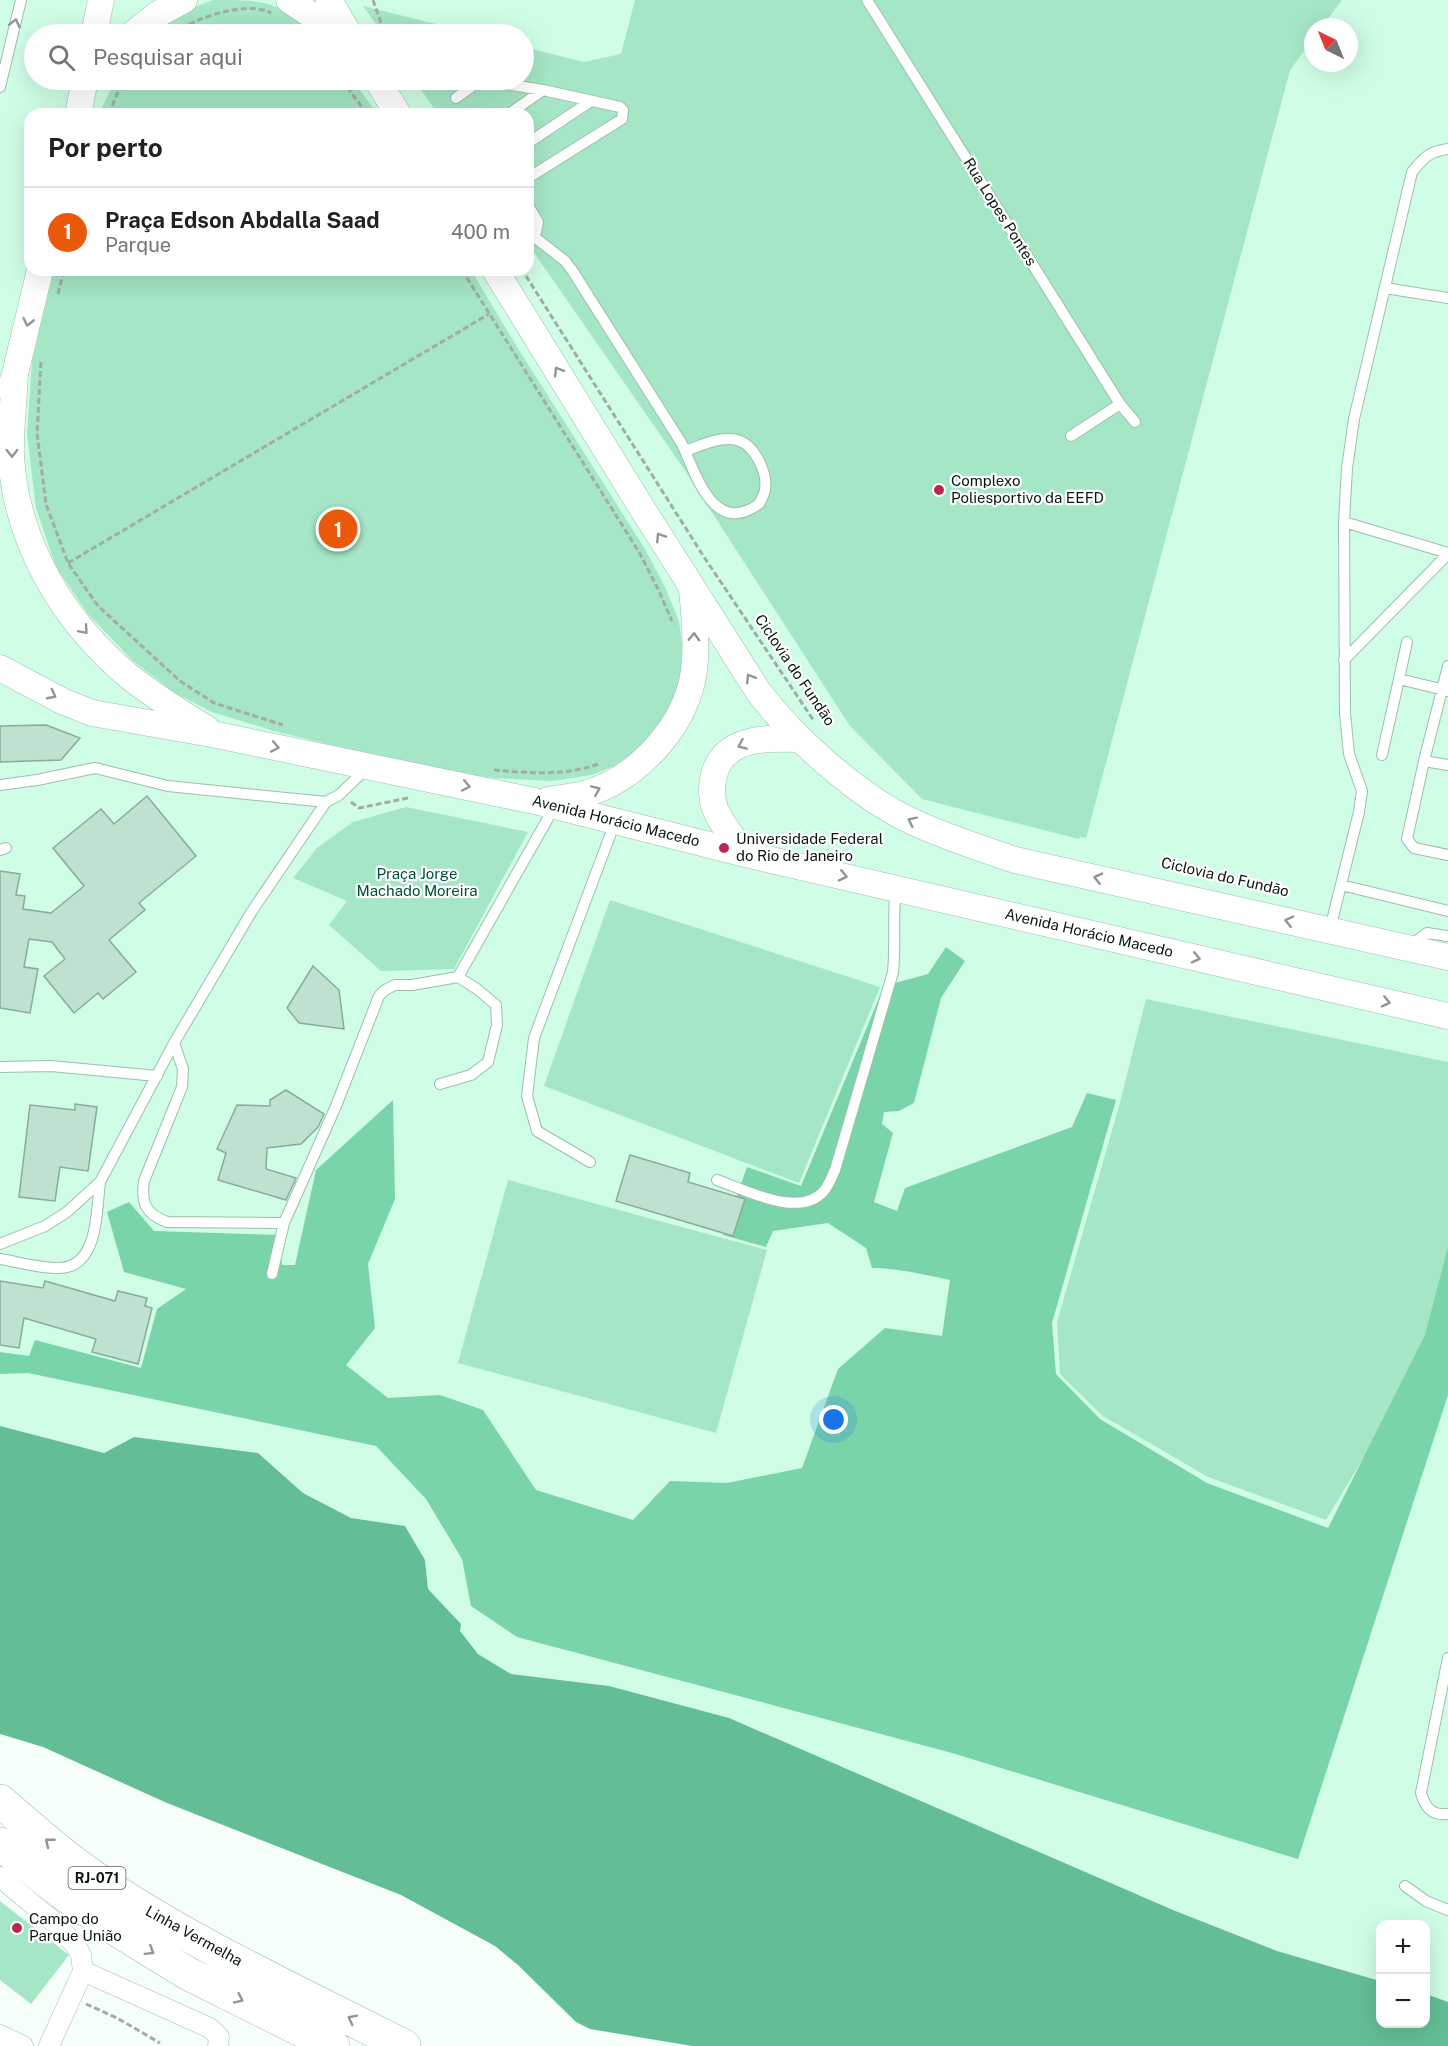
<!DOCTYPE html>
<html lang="pt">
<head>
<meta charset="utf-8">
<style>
  body { margin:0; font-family:"Public Sans",sans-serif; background:#f6f6f6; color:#202124 }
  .controls { position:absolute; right:18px; bottom:18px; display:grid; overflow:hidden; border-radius:12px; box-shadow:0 6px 24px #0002 }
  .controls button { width:54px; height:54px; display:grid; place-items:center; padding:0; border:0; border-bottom:2px solid #e0e0e0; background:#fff; color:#202124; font:30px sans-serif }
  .compass { position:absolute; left:1304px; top:18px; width:54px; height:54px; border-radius:50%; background:#fff; box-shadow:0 6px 24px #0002; rotate:317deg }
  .you { position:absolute; left:834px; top:1420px; width:21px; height:21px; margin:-15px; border:4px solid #fff; border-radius:50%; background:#1a73e8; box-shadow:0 0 0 9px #1a73e833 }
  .badge { display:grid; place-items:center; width:39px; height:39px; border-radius:50%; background:#ea580c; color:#fff; font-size:20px; font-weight:700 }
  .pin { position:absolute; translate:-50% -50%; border:3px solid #fff; box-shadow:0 2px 6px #0006 }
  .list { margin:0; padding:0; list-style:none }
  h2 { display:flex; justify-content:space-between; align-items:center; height:78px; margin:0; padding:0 24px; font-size:26px }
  h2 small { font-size:20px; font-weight:400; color:#757577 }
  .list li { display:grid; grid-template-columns:39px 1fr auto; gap:18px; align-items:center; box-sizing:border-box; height:90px; padding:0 24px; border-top:2px solid #e0e0e0 }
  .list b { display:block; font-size:22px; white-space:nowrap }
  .list p { margin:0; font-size:20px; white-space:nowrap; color:#757577 }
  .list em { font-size:20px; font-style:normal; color:#757577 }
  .icon { flex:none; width:33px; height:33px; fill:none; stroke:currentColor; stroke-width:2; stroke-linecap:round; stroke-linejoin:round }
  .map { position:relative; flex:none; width:1448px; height:2046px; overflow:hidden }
  .search { position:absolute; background:#fff; box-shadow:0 6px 24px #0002; left:24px; top:24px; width:510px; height:66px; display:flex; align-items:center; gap:15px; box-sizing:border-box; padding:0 21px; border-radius:33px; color:#757577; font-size:22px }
  .panel { position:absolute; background:#fff; box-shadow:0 6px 24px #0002; left:24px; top:108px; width:510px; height:168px; border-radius:18px }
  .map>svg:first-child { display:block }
</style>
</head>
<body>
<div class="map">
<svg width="1448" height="2046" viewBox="0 0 1448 2046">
  <rect width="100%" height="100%" fill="#f6fefa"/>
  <path fill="#cffde5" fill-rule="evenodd" d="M0,0H1448V2002L1426,1994V1924H1380V1981L1277,1951L1173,1910L1040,1854L609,1686L511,1674L478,1654L460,1631V1624L428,1589L425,1560L405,1526L351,1518L303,1493L258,1453L135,1437L104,1453L0,1426ZM1313,27H1349V63H1313ZM34,34H524V80H34ZM30,114H528V270H30Z"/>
  <path fill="#a4e6c5" d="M213,0C262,0 278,0 314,34H148L173,15Z
    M635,0H1342L1322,27H1313V39L1290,70L1086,838L1080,837L1079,839L922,799L850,726L682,466L528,244V114H438L414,80H524V47L584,62L621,54Z
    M363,6L476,34H383Z
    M115,80H352L378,114H99Z
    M54,270H471L517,347L645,549L665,587L679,621L682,645L681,669L676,693L666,714L652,734L632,753L614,766L592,775L552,781L493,778L423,767L274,731L212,712L175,693L132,660L88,614L56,567L36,508L27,434L32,362Z
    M406,807L528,832L454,969L381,971L329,925L347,901L293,878L317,848L353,822Z
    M610,900L880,987L799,1183L544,1086Z
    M1146,999L1448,1062V1256L1423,1359L1326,1520L1208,1477L1103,1416L1060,1374L1057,1322L1119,1106Z
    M508,1180L767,1250L716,1433L458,1363Z
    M0,1901L69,1955L31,2004L0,1980Z"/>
  <path fill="#79d4aa" d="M946,947L965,961L941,998L914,1103L899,1111L884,1112L882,1124L893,1133L874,1202L897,1211L905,1188L1072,1127L1087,1093L1116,1100L1052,1323L1056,1374L1100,1419L1207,1483L1328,1528L1425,1335L1448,1247V1395L1298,1859L952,1753L517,1637L471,1606L462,1559L426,1499L376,1446L28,1373L0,1374V1352L29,1356L35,1340L141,1368L157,1309L186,1289L124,1272L107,1212L129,1202L154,1231L278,1235L282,1265H295L316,1170L393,1100L395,1199L368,1264L375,1328L346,1365L388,1398L440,1395L483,1410L536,1490L633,1520L670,1481L727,1483L802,1468L838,1369L885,1328L942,1336L950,1280C924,1275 899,1268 872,1268L866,1248L828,1223L773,1231L766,1247L723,1235L747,1167L801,1186L884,986L928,974Z"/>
  <path fill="#63be95" d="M0,1426L104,1453L134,1437L258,1453L303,1493L351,1518L405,1526L425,1560L428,1589L461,1624L460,1631L478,1654L511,1674L609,1686L729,1718L1173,1910L1277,1951L1380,1981V2024H1426V1994L1448,2002V2046H692L590,2029L576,2022L518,1965L495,1946L401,1895L167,1803L43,1747L0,1734Z"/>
  <path fill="#bee2cf" stroke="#89ac9a" stroke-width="1.5" d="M46,725L80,738L61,760L0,762V726Z
    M147,796L196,856L139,903L145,910L109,940L136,972L103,999L98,993L74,1013L44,976L65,959L52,942L29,939L24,967L38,969L30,1013L0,1008V871L20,874L16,895L25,896L23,909L51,913L84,886L53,848L101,809L114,824Z
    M313,966L339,990L344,1029L299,1023L287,1008Z
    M286,1090L324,1114L318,1127L301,1144L267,1148L266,1169L296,1178L286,1200L218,1180L226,1153L217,1149L237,1105L270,1106V1100Z
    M75,1104L97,1107L88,1171L60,1167L55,1201L19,1197L30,1105L75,1110Z
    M630,1155L690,1173L688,1182L745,1199L733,1236L616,1201Z
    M0,1281L43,1288L45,1281L115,1301L118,1291L147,1298L145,1306L152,1308L138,1364L92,1352L96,1339L24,1318L19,1348L0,1345Z"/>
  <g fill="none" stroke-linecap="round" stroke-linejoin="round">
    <g stroke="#9cbfac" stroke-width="12">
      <path id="service" d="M867,0L1120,404L1135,422
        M481,80L543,90L620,107L623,110L622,119L528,178
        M0,87L21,0
        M456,98L481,80
        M509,114L543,90
        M528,143L591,101
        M528,205L538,222L536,232L528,239
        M533,236L565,261L572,270L682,444C697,477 714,536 759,504C761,500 764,495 765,490C768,471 753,440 731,439C715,438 700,446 685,451
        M1385,288L1448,298
        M1071,436L1120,404
        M1344,522L1448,553
        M1344,660L1448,554
        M1448,666L1424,761L1407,839L1414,848L1448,855
        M1399,679L1407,642
        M1382,755L1399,679L1448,691
        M1424,761L1448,765
        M0,785L37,780L95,768L168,786L326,802
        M0,850L6,848
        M1341,885L1448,911
        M1330,929L1359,812L1362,791L1349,754L1345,713L1344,522L1347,468L1354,419L1412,172C1425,157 1428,152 1448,149
        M1408,947L1427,933L1448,936
        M174,1043L183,1069L182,1087L144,1181C141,1202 145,1214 167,1222L284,1223L336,1106L379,996L385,990L395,985H412L458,977L555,806
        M0,1067L51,1066L157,1076
        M440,1084L471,1075L488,1062L497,1025L496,1005L477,989L458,977
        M590,1162L537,1131L527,1096L534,1038L611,833L613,820
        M717,1180C745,1190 800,1219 824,1191C829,1185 832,1176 835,1170L893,972C896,944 892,916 896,888
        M0,1244L45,1226L67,1212L100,1182L174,1043L252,911L326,802L339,795L367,768
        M0,1259C18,1262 37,1268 56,1268C99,1270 96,1212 100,1182
        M272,1274L284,1223
        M1448,1658L1421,1793C1425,1808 1433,1816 1448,1814
        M1405,1886L1426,1901L1448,1910"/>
    </g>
    <g stroke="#9cbfac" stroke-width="21">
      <path id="minor" d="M0,1877L54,1922L76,1946L81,1955L83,1971L49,2046
        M83,1971L210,2028L219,2037L218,2046
        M0,2035L23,2046"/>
    </g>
    <g stroke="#9cbfac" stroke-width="27">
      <path id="tertiary" d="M289,0L340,34
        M329,0L349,34
        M94,34L101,0
        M133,34L158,14L184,0
        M377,80L398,114
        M78,114L85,80
        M495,270L645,513L758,691C793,738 858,796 911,821C945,837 980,848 1015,860L1448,957
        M15,374C14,400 10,429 11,456C16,543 64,623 131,678C155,697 181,713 207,729
        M10,389L15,374L40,270
        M0,668L62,701L92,713L217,735L539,802L745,854L1448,1016
        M548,800C560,798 573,797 584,794C634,781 680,732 692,682C698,656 695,617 692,590
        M745,854C735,840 723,827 716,811C711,799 711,787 714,775C724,736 768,738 800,739"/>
    </g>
    <g stroke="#9cbfac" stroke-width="34">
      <path id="motorway" d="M0,1801C26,1823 52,1847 81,1868C181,1939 295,1990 404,2046
        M0,1844L61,1892L109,1925L187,1973L333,2046"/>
    </g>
    <path stroke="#a2aca7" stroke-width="3" stroke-dasharray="6 3" stroke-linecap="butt" d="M373,0L385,34
      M174,34C193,18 248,0 271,13
      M342,80L367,114
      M109,114L118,92L129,80
      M462,270L639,552L658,589L672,621
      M526,276L704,557L814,721
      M58,294L64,270
      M41,362L37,433L46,504L68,563L98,606L180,681L214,703L283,725
      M68,563L489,314
      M494,770C527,773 567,776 598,764
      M351,802L359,808L408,798
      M86,2004L117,2018L160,2043"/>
    <use href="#service" stroke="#fff" stroke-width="10"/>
    <use href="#minor" stroke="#fff" stroke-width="20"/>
    <use href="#tertiary" stroke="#fff" stroke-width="26"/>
    <use href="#motorway" stroke="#fff" stroke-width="33"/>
  </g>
  <defs><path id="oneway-chevron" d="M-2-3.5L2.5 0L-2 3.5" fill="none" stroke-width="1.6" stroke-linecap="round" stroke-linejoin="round" transform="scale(1.5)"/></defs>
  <g stroke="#909693">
    <use href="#oneway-chevron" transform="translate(15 23) rotate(-77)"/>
    <use href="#oneway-chevron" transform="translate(28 322) rotate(103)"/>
    <use href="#oneway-chevron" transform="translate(558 371) rotate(-122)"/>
    <use href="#oneway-chevron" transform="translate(12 453) rotate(89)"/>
    <use href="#oneway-chevron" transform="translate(660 537) rotate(-123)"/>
    <use href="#oneway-chevron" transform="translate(84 630) rotate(49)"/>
    <use href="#oneway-chevron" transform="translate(694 637) rotate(-88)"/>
    <use href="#oneway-chevron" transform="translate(750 678) rotate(-122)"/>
    <use href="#oneway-chevron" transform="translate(52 695) rotate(28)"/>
    <use href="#oneway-chevron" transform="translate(742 745) rotate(157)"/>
    <use href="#oneway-chevron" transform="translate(275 747) rotate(11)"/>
    <use href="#oneway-chevron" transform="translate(466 786) rotate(12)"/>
    <use href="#oneway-chevron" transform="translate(596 790) rotate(-23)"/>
    <use href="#oneway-chevron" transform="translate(912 821) rotate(-154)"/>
    <use href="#oneway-chevron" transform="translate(843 876) rotate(13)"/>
    <use href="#oneway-chevron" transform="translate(1098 878) rotate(-167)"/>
    <use href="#oneway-chevron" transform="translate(1289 921) rotate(-167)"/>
    <use href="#oneway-chevron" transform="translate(1196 958) rotate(13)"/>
    <use href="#oneway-chevron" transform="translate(1386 1002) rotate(13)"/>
    <use href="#oneway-chevron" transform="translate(49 1842) rotate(-141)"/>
    <use href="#oneway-chevron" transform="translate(150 1951) rotate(32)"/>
    <use href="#oneway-chevron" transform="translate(239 1999) rotate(26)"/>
    <use href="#oneway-chevron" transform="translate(352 2019) rotate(-153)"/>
  </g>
  <g fill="#b9284c" stroke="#fff" stroke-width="2">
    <circle cx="939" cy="490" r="6"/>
    <circle cx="724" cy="848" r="6"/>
    <circle cx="17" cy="1928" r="6"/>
  </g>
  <g text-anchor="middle" stroke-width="4.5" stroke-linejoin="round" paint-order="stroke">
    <rect fill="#fff" stroke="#535c58" stroke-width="1.5" x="68.5" y="1867" width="57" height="22" rx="4.5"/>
    <g font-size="14" font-weight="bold" fill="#091610">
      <text x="97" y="1883">RJ-071</text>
    </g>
    <g font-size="15" fill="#091610" stroke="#fff">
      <text transform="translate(1000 212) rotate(58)" y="5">Rua Lopes Pontes</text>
      <text transform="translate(795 670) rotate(56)" y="5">Ciclovia do Fundão</text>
      <text transform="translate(616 821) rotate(14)" y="5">Avenida Horácio Macedo</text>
      <text transform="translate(1225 877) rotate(13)" y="5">Ciclovia do Fundão</text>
      <text transform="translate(1089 933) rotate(13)" y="5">Avenida Horácio Macedo</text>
      <text transform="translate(194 1936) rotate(29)" y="5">Linha Vermelha</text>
    </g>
    <g font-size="15" fill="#091610" stroke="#fff" text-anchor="start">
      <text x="951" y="486">Complexo<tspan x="951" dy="17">Poliesportivo da EEFD</tspan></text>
      <text x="736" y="844">Universidade Federal<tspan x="736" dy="17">do Rio de Janeiro</tspan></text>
      <text x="29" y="1924">Campo do<tspan x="29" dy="17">Parque União</tspan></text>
    </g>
    <g font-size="15" fill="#015035" stroke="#fff">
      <text x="417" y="879">Praça Jorge<tspan x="417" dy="17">Machado Moreira</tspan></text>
    </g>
  </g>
</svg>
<div class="controls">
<button>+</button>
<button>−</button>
</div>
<svg class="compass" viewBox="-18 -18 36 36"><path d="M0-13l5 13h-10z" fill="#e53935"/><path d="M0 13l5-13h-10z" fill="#757577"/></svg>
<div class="you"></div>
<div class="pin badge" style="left:338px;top:529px">1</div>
<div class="search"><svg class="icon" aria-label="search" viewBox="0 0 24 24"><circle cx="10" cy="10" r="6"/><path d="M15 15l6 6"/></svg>Pesquisar aqui</div>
<section class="panel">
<h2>Por perto<small></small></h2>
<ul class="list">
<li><span class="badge">1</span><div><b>Praça Edson Abdalla Saad</b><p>Parque</p></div><em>400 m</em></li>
</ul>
</section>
</div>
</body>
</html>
